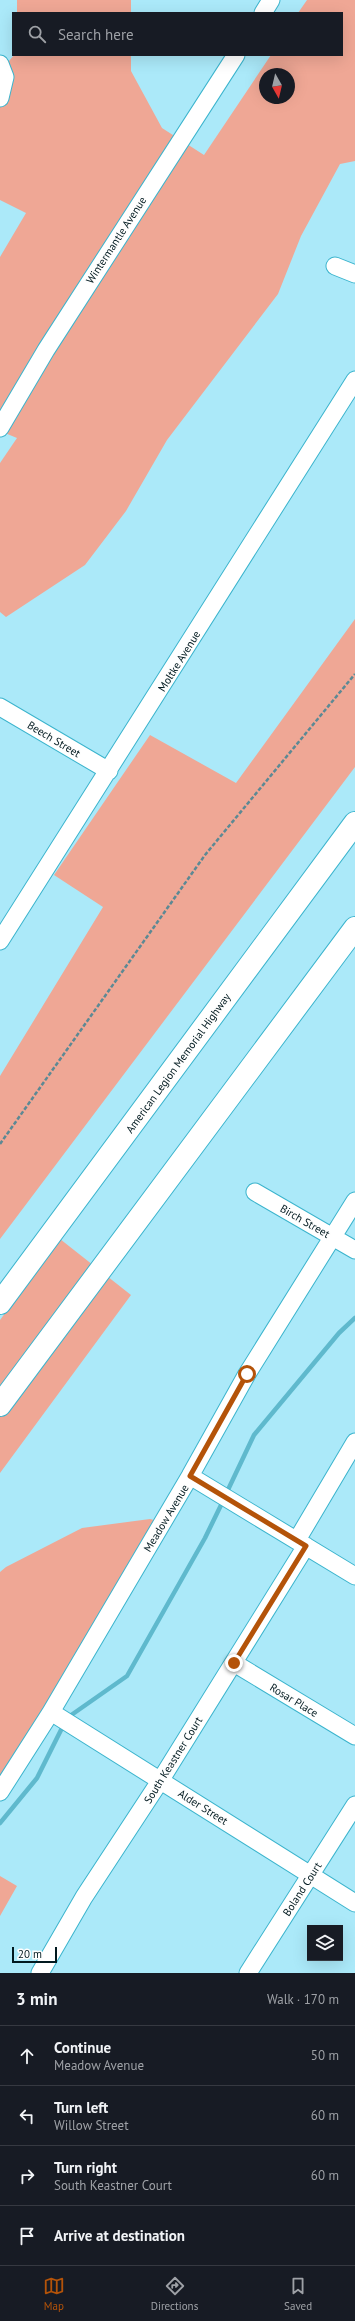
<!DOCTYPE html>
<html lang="en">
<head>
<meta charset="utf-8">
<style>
  body { margin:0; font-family:"PT Sans",sans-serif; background:#242831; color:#f1f3f6 }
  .controls { position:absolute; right:12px; bottom:12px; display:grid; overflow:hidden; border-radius:0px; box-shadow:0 4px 16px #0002 }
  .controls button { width:36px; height:36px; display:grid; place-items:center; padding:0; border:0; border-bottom:1px solid #363941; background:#171b24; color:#f1f3f6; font:20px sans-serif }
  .compass { position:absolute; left:259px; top:68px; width:36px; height:36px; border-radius:50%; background:#171b24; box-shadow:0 4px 16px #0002; rotate:172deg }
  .scale { position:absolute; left:12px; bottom:10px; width:45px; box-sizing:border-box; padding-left:4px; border:2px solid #01191f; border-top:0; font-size:11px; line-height:14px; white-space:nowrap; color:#01191f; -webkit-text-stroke:3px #fefefe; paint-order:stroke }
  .stop { position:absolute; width:12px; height:12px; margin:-9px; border:3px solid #b45309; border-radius:50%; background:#fff }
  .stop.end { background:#b45309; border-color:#fff; box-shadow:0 1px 4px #0008 }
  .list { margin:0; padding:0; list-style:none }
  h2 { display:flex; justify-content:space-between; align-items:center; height:52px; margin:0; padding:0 16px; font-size:17px }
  h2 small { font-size:13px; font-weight:400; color:#9ea1a6 }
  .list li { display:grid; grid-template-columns:26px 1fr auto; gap:12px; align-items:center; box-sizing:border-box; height:60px; padding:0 16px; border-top:1px solid #363941 }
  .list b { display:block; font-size:15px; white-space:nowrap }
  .list p { margin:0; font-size:13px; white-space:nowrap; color:#9ea1a6 }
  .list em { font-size:13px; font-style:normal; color:#9ea1a6 }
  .icon { flex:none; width:22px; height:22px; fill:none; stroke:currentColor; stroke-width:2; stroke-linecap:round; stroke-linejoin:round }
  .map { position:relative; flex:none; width:355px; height:1973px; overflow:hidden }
  .search { position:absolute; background:#171b24; box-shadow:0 4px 16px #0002; left:12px; right:12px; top:12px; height:44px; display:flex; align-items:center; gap:10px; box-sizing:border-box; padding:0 14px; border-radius:0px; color:#9ea1a6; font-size:15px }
  .sheet { height:292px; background:#171b24 }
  nav { display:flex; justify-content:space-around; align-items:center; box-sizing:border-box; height:56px; border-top:1px solid #363941; background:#171b24; font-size:11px; color:#9ea1a6 }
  nav a { display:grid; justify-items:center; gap:2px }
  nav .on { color:#b45309 }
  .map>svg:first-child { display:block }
</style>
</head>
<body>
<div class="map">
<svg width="355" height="1973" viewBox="0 0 355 1973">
  <rect width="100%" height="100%" fill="#abe9f9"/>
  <path fill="#efa795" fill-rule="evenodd" d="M17,0H131V13H17Z
    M307,0H355V161L340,164L301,236L278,294L167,440L126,511L85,565L6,617L0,612V463L17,438L0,431V257L26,213L0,200V72L14,55H131V71L162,128L204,155L271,55H342V13H298ZM265,74H289V98H265Z
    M355,619V767L0,1239V1076L103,907L54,875L150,735L236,783Z
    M60,1239L131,1295L0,1473V1320Z
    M150,1519L169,1524L0,1800V1572L6,1567L82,1528Z
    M0,1876L17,1886L0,1916Z"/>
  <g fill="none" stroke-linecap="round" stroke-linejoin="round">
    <path stroke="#5fb9cd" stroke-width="4.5" d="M226,1494L254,1435L339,1333L355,1318
      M67,1718L127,1676L205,1538L223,1501
      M0,1823L37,1778L64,1724"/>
    <g stroke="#3bb4cd" stroke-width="19">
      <path id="minor" d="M263,13L271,0
        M0,64L5,77L0,98
        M335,266L355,274
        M0,428L46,350L236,55
        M0,707L109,771
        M0,941L355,380
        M255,1192L355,1250
        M190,1476L355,1576
        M297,1540L355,1442
        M234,1663L355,1736
        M51,1712L355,1903
        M0,1792L51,1712L190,1476L247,1374L355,1201
        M40,1973L84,1897L160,1781L306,1546
        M248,1973L355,1805"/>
    </g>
    <g stroke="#3bb4cd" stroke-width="24">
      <path id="highway" d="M0,1303L355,823
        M0,1405L355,928"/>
    </g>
    <path stroke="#5c8994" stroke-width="2.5" stroke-dasharray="4 2" stroke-linecap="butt" d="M0,1144L205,855L355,674"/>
    <use href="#minor" stroke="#fff" stroke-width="17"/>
    <use href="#highway" stroke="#fff" stroke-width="22"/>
  </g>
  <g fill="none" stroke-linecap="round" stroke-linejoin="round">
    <path stroke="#b45309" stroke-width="5" d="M234,1663L306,1546L190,1476L247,1374"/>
  </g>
  <g text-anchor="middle" stroke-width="3" stroke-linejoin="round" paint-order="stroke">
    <g font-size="11" fill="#01191f" stroke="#fefefe">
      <text transform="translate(116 240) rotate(-57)" y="4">Wintermantle Avenue</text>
      <text transform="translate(179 661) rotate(-58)" y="4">Moltke Avenue</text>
      <text transform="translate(54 739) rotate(31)" y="4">Beech Street</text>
      <text transform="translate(178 1063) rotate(-54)" y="4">American Legion Memorial Highway</text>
      <text transform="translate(305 1221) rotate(30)" y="4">Birch Street</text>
      <text transform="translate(166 1518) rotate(-59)" y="4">Meadow Avenue</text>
      <text transform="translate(294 1700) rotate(31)" y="4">Rosar Place</text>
      <text transform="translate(173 1760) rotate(-58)" y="4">South Keastner Court</text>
      <text transform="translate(203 1807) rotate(32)" y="4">Alder Street</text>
      <text transform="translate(302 1889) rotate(-57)" y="4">Boland Court</text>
    </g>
  </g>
</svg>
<div class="controls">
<button><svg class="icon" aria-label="layers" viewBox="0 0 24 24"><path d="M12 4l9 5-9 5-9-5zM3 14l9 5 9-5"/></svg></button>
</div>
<svg class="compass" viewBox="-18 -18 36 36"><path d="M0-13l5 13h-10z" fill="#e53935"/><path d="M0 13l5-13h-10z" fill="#9ea1a6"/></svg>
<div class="scale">20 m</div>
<div class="stop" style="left:247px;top:1374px"></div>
<div class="stop end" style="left:234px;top:1663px"></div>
<div class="search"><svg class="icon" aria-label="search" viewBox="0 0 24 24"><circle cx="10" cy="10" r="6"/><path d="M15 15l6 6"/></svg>Search here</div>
</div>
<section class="sheet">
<h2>3 min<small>Walk · 170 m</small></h2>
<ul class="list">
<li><svg class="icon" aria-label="ahead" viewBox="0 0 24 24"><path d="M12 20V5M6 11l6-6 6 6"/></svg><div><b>Continue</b><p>Meadow Avenue</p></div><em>50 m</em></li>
<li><svg class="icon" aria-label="left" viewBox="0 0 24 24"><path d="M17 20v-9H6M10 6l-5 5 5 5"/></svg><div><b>Turn left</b><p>Willow Street</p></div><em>60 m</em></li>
<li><svg class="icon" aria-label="right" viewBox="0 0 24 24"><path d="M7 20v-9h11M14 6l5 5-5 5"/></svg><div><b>Turn right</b><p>South Keastner Court</p></div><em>60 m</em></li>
<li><svg class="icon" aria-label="arrive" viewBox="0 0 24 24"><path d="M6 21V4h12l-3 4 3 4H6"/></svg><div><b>Arrive at destination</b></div></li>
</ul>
</section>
<nav>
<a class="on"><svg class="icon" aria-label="map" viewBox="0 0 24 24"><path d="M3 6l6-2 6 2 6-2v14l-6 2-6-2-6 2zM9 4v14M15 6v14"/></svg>Map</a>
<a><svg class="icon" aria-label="directions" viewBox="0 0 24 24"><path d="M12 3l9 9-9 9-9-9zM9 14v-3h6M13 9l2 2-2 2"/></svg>Directions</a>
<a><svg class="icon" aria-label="saved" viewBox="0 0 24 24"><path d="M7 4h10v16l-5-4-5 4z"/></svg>Saved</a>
</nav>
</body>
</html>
